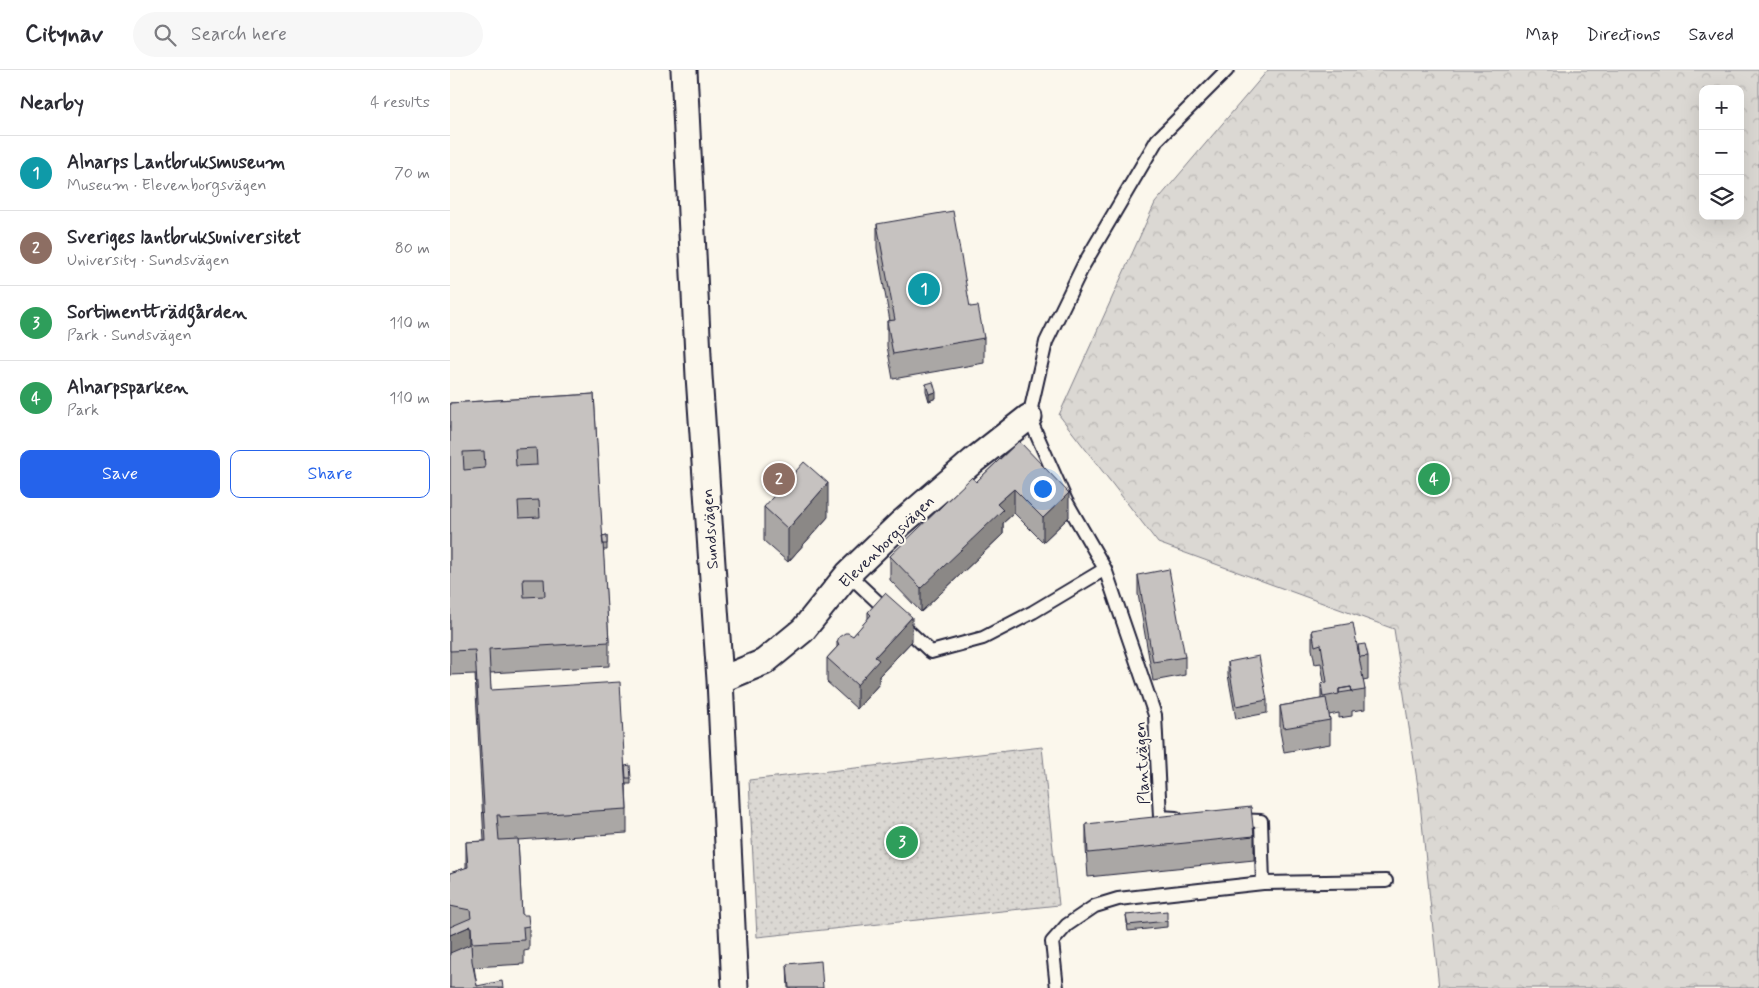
<!DOCTYPE html>
<html lang="en">
<head>
<meta charset="utf-8">
<style>
  body { margin:0; font-family:Mynerve,sans-serif; background:#f7f7f7; color:#2b2b33 }
  .controls { position:absolute; right:15px; top:15px; display:grid; overflow:hidden; border-radius:10px; box-shadow:0 5px 20px #0002 }
  .controls button { width:45px; height:45px; display:grid; place-items:center; padding:0; border:0; border-bottom:1px solid #e1e1e2; background:#fff; color:#2b2b33; font:25px sans-serif }
  .you { position:absolute; left:592px; top:418px; width:18px; height:18px; margin:-12px; border:4px solid #fff; border-radius:50%; background:#1a73e8; box-shadow:0 0 0 8px #1a73e833 }
  .badge { display:grid; place-items:center; width:32px; height:32px; border-radius:50%; background:#2563eb; color:#fff; font-size:16px; font-weight:700 }
  .pin { position:absolute; translate:-50% -50%; border:2px solid #fff; box-shadow:0 1px 5px #0006 }
  .list { margin:0; padding:0; list-style:none }
  h2 { display:flex; justify-content:space-between; align-items:center; height:65px; margin:0; padding:0 20px; font-size:21px }
  h2 small { font-size:16px; font-weight:400; color:#7c7c81 }
  .list li { display:grid; grid-template-columns:32px 1fr auto; gap:15px; align-items:center; box-sizing:border-box; height:75px; padding:0 20px; border-top:1px solid #e1e1e2 }
  .list b { display:block; font-size:19px; white-space:nowrap }
  .list p { margin:0; font-size:16px; white-space:nowrap; color:#7c7c81 }
  .list em { font-size:16px; font-style:normal; color:#7c7c81 }
  .actions { display:flex; gap:10px; padding:15px 20px }
  .actions a { flex:1; padding:11px 0; border:1px solid #2563eb; border-radius:10px; text-align:center; font-size:18px; color:#2563eb }
  .actions .main { background:#2563eb; color:#fff }
  .icon { flex:none; width:28px; height:28px; fill:none; stroke:currentColor; stroke-width:2; stroke-linecap:round; stroke-linejoin:round }
  .map { position:relative; flex:none; width:1309px; height:918px; overflow:hidden }
  header { display:flex; align-items:center; gap:30px; box-sizing:border-box; height:70px; padding:0 25px; background:#fff; border-bottom:1px solid #e1e1e2 }
  header strong { font-size:24px }
  nav { display:flex; gap:28px; margin-inline-start:auto; font-size:18px }
  .search { width:350px; height:45px; background:#f7f7f7; display:flex; align-items:center; gap:12px; box-sizing:border-box; padding:0 18px; border-radius:28px; color:#7c7c81; font-size:19px }
  main { display:flex }
  aside { flex:1; background:#fff }
  .map>svg:first-child { display:block }
</style>
</head>
<body>
<header>
<strong>Citynav</strong>
<div class="search"><svg class="icon" aria-label="search" viewBox="0 0 24 24"><circle cx="10" cy="10" r="6"/><path d="M15 15l6 6"/></svg>Search here</div>
<nav><a>Map</a><a>Directions</a><a>Saved</a></nav>
</header>
<main>
<aside>
<h2>Nearby<small>4 results</small></h2>
<ul class="list">
<li><span class="badge" style="background:#0f9aa8">1</span><div><b>Alnarps Lantbruksmuseum</b><p>Museum · Elevenborgsvägen</p></div><em>70 m</em></li>
<li><span class="badge" style="background:#8d6e63">2</span><div><b>Sveriges lantbruksuniversitet</b><p>University · Sundsvägen</p></div><em>80 m</em></li>
<li><span class="badge" style="background:#2e9e5b">3</span><div><b>Sortimentträdgården</b><p>Park · Sundsvägen</p></div><em>110 m</em></li>
<li><span class="badge" style="background:#2e9e5b">4</span><div><b>Alnarpsparken</b><p>Park</p></div><em>110 m</em></li>
</ul>
<div class="actions"><a class="main">Save</a><a>Share</a></div>
</aside>
<div class="map">
<svg width="1309" height="918" viewBox="0 0 1309 918">
  <defs>
    <pattern id="park-crowns" width="20" height="18" patternUnits="userSpaceOnUse" patternTransform="scale(1.25)"><rect width="20" height="18" fill="#dbd8d3"/><path d="M2 6a3 3 0 1 1 6 0M12 15a3 3 0 1 1 6 0" fill="none" stroke="#bcb9b6"/></pattern>
    <pattern id="garden-dots" width="8" height="8" patternUnits="userSpaceOnUse" patternTransform="scale(1.25)"><rect width="8" height="8" fill="#dbd8d3"/><path d="M2 2h.1M6 6h.1" fill="none" stroke="#bcb9b6" stroke-width="1.8" stroke-linecap="round"/></pattern>
  </defs>
  <rect width="100%" height="100%" fill="#fbf7ec"/>
  <filter id="ink" filterUnits="userSpaceOnUse"><feTurbulence type="fractalNoise" baseFrequency=".02" numOctaves="2"/><feDisplacementMap in="SourceGraphic" scale="10" xChannelSelector="R" yChannelSelector="G"/><feConvolveMatrix kernelMatrix="1 2 1 2 8 2 1 2 1" color-interpolation-filters="sRGB"/></filter>
  <g filter="url(#ink)">
    <path fill="url(#park-crowns)" stroke="#7e7d87" fill-rule="evenodd" d="M818,0H1309V918H989L969,723L944,559L708,473L609,345L705,133ZM1253,19H1290V146H1253Z"/>
    <path fill="url(#garden-dots)" stroke="#7e7d87" d="M592,677L609,835L307,867L299,710Z"/>
    <g fill="none" stroke-linecap="round" stroke-linejoin="round">
      <g stroke="#22223b" stroke-width="16">
        <path id="service" d="M398,504L481,582L533,568L583,542L655,499
          M726,748L710,747L705,645L655,499L616,431L579,347L596,272L633,196L707,70L777,0
          M786,750L811,751L813,813L936,811
          M607,918L602,872L617,855L645,836L668,829L813,813"/>
      </g>
      <g stroke="#22223b" stroke-width="29">
        <path id="minor" d="M234,0L249,306L270,610L285,918
          M270,610L314,592L353,560L398,504L450,454L523,391L579,347"/>
      </g>
      <use href="#service" stroke="#fbf7ec" stroke-width="12"/>
      <use href="#minor" stroke="#fbf7ec" stroke-width="25"/>
    </g>
    <path fill="#aaa7a5" stroke="#22223b" d="M427,154L520,237L534,268V293L443,309L437,276V251H440L427,178Z
      M476,314L486,328L479,331L476,321Z
      M144,324L152,466L157,465V480H153L159,572V596L40,603L41,620L175,696L181,708V714H176L177,739V763L68,770L72,845L79,856V880L74,881V894L24,897L27,916L53,918H0V803L16,798V772L34,771L25,604L0,605V333Z
      M569,371L619,447L593,472L564,443L553,453V464L471,542L440,510V486L526,412Z
      M314,437L378,447L338,492L314,471Z
      M688,505L735,587V605L703,611L688,524Z
      M418,542L462,571L429,606V614L407,639L377,612V588L387,577V572L403,566L418,549Z
      M862,560L908,579L918,586V610L913,611L915,620V639L902,641V646L889,648V643L879,645L880,650V674L834,682L830,661V636L871,629V613L874,612L871,593L865,594L862,579Z
      M778,592L817,630V643L786,649L778,605Z
      M636,754L804,766V790L638,807L636,778Z
      M676,845L717,851V857L678,861Z
      M337,894L373,918H338Z"/>
    <path fill="#8b8886" stroke="#22223b" d="M486,322V328L479,331V324Z
      M378,413V447L338,492V459Z
      M564,419V443L553,453V464L471,542V518L547,434Z
      M619,423V447L593,472V448Z
      M462,547V571L429,606V614L407,639V615L425,587Z
      M21,856V880L0,890V865Z"/>
    <path fill="#c6c2c0" stroke="#22223b" fill-rule="evenodd" d="M503,141L520,237L528,236L534,268L443,284L437,251L445,250L427,154Z
      M483,312L486,322L479,324L476,314Z
      M144,324L159,572L39,579L41,620L170,612L177,739L50,747V745H47L49,770L68,769L72,845H78L79,856L73,857L74,870L22,873L21,856L0,865V857L21,848L20,840L0,836V803L18,797L16,772L36,771L25,580L0,581V333ZM86,378L87,395L66,396L65,379ZM34,381L35,398L14,400L13,382ZM89,430L90,447L69,448L68,431ZM73,509H94L95,526L74,527Z
      M569,371L619,423L593,448L564,419L547,434L553,440L471,518L440,486L522,407L526,412Z
      M354,392L378,413L338,459L314,437Z
      M157,465V474H153L152,466Z
      M719,499L735,587L703,592L688,505Z
      M435,523L462,547L425,587L429,590L407,615L377,588L389,575L387,572L389,567L395,563H398L403,566L421,545L418,542Z
      M903,553L915,620L902,622L901,617L889,619V624L873,627L871,613L877,612L871,574L865,576L862,560Z
      M915,574L918,586L910,587L908,575Z
      M809,586L817,630L786,636L778,592Z
      M901,617L902,621L889,623V619Z
      M876,628L880,650L834,658L830,636Z
      M180,695L181,708H176L175,696Z
      M801,737L804,766L638,783L636,754Z
      M717,841V851L678,855L676,845Z
      M21,874L22,891L27,916L52,911L53,918H0V883Z
      M371,891L373,918H339L337,894Z"/>
  </g>
  <g text-anchor="middle" stroke-width="4" stroke-linejoin="round" paint-order="stroke">
    <g font-size="16" fill="#22223b" stroke="#fbf7ec">
      <text transform="translate(259 459) rotate(-94)" y="6">Sundsvägen</text>
      <text transform="translate(436 471) rotate(-44)" y="6">Elevenborgsvägen</text>
      <text transform="translate(691 693) rotate(-93)" y="6">Plantvägen</text>
    </g>
  </g>
</svg>
<div class="controls">
<button>+</button>
<button>−</button>
<button><svg class="icon" aria-label="layers" viewBox="0 0 24 24"><path d="M12 4l9 5-9 5-9-5zM3 14l9 5 9-5"/></svg></button>
</div>
<div class="you"></div>
<div class="pin badge" style="left:474px;top:219px;background:#0f9aa8">1</div>
<div class="pin badge" style="left:329px;top:409px;background:#8d6e63">2</div>
<div class="pin badge" style="left:452px;top:772px;background:#2e9e5b">3</div>
<div class="pin badge" style="left:984px;top:409px;background:#2e9e5b">4</div>
</div>
</main>
</body>
</html>
